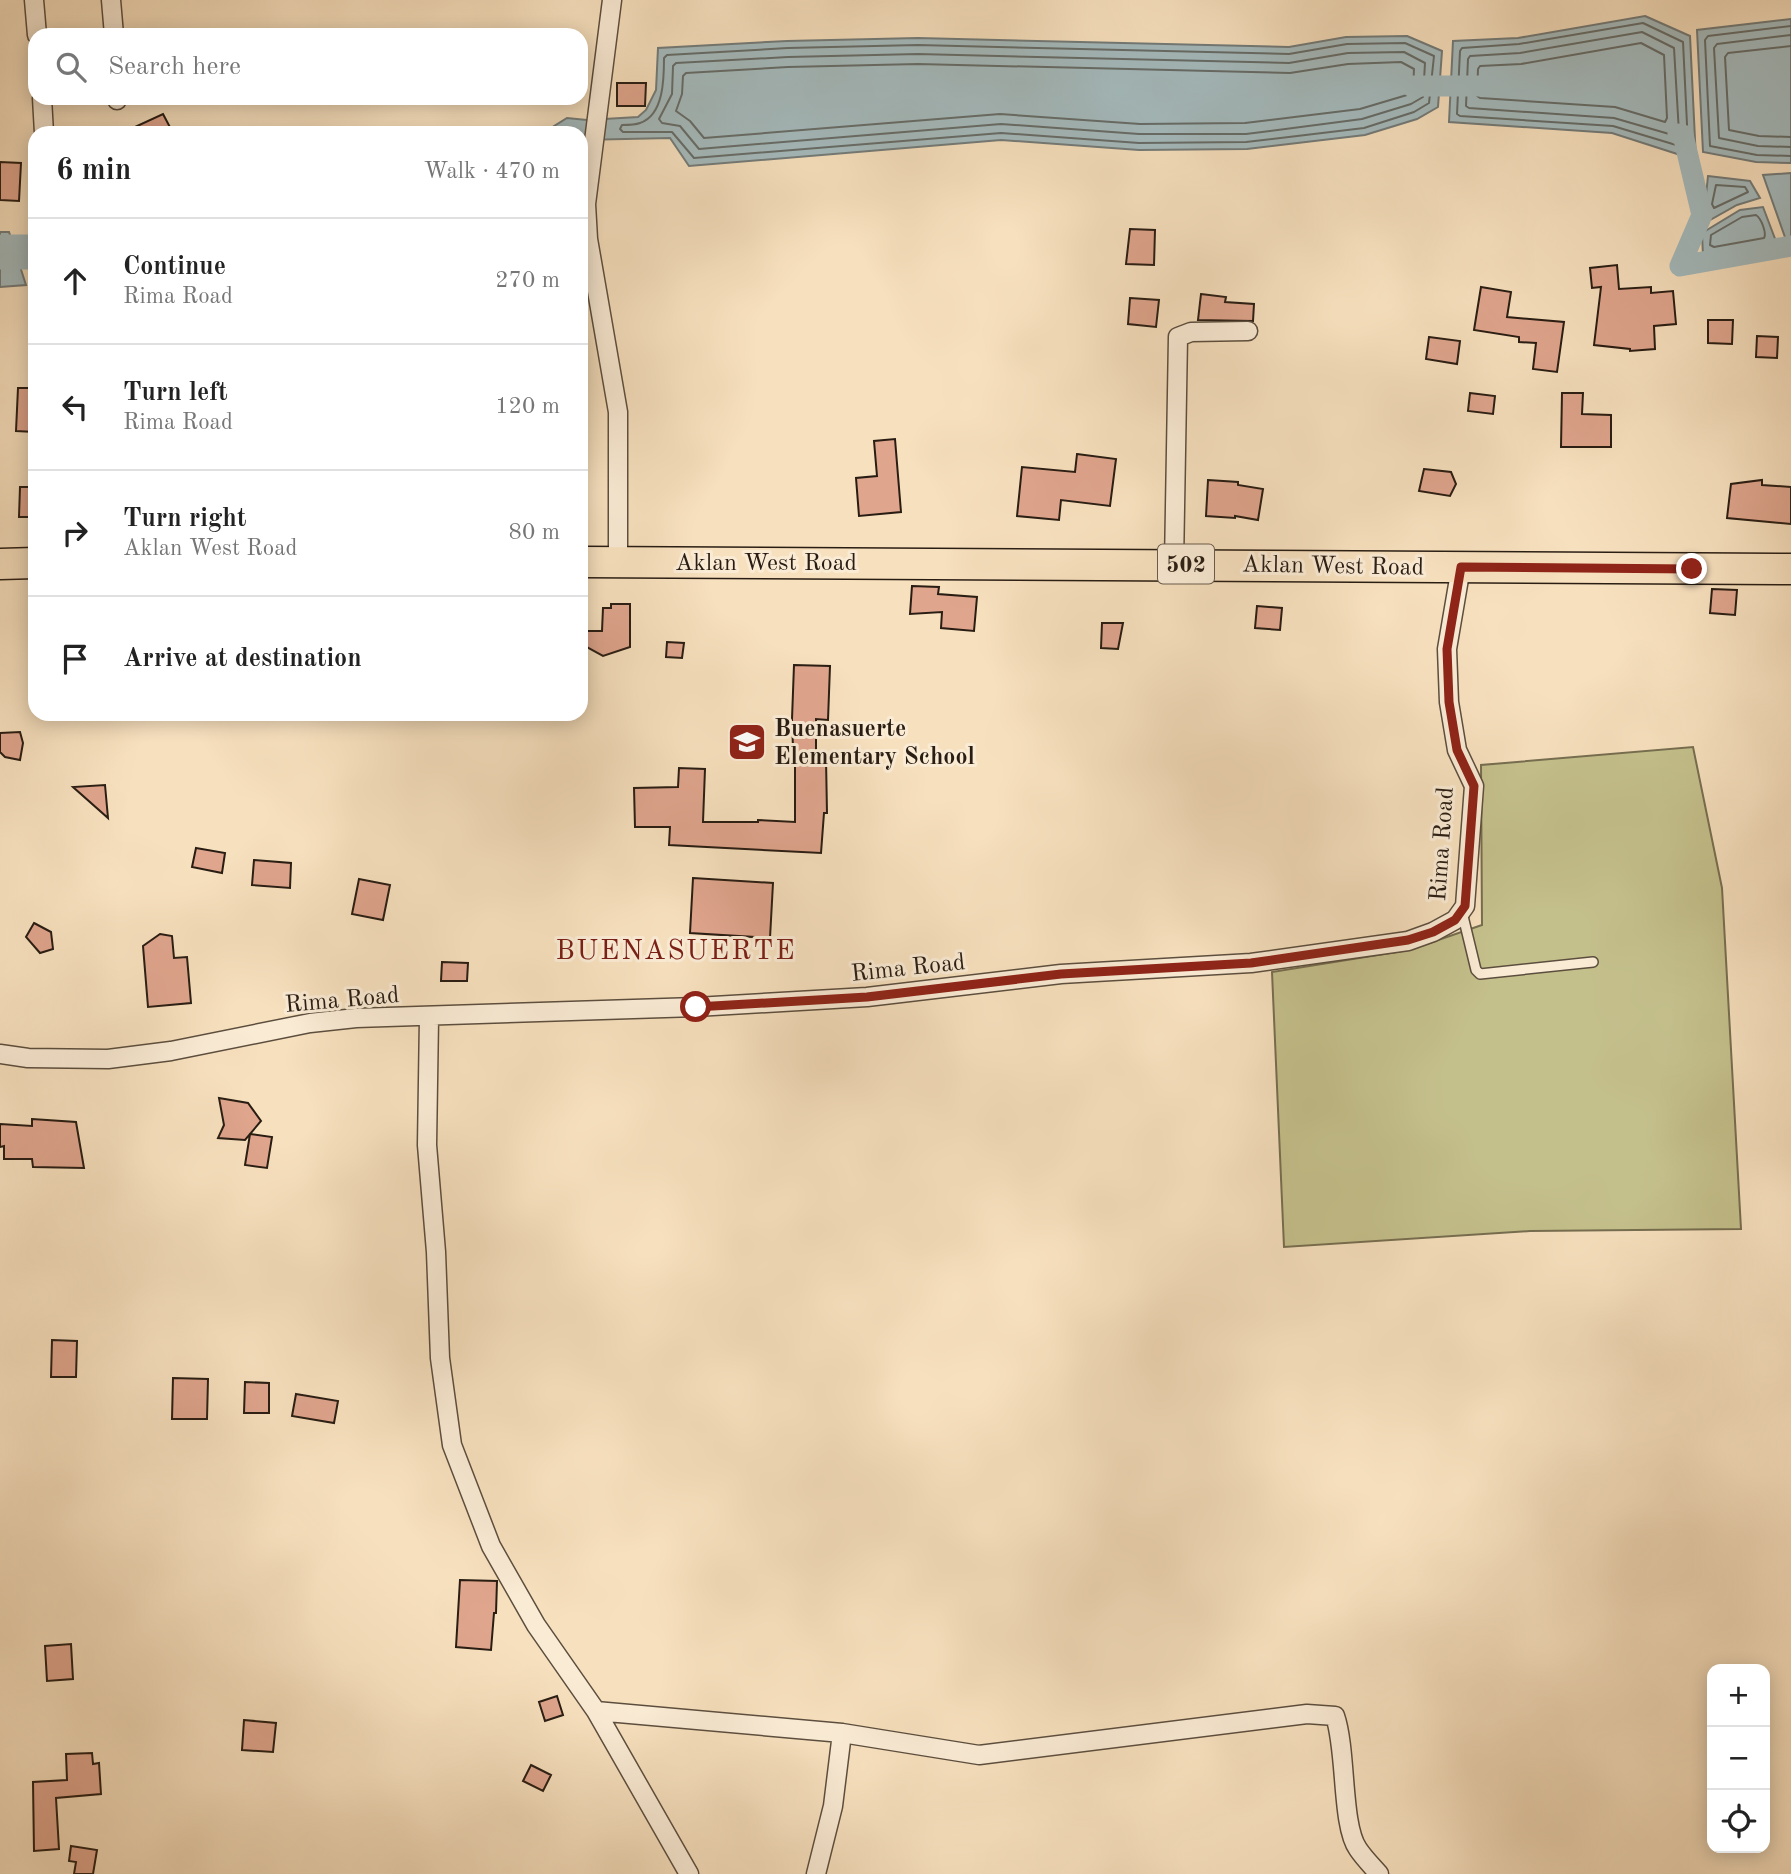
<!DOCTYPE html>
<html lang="en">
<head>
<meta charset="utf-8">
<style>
  body { margin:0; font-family:"Old Standard TT",serif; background:#f6f6f6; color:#222 }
  .controls { position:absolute; right:21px; bottom:21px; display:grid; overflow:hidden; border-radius:14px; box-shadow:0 4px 18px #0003 }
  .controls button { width:63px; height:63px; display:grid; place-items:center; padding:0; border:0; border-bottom:2px solid #e0e0e0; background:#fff; color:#222; font:35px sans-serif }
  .stop { position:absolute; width:21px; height:21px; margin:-16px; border:5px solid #8f2418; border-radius:50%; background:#fff }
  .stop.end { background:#8f2418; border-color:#fff; box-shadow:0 2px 7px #0008 }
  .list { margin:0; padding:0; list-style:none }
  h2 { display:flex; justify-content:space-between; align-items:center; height:91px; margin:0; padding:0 28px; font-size:30px }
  h2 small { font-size:23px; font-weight:400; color:#767676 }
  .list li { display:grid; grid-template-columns:46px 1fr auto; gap:21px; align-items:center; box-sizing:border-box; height:126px; padding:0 28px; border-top:2px solid #e0e0e0 }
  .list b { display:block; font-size:26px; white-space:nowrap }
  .list p { margin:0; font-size:23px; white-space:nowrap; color:#767676 }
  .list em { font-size:23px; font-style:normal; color:#767676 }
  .icon { flex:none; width:38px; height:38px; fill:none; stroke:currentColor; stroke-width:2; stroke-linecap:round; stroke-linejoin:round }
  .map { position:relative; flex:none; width:1791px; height:1874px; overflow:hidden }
  .search { position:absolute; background:#fff; box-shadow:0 4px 18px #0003; left:28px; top:28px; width:560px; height:77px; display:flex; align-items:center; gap:18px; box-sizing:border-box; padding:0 24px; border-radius:21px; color:#767676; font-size:26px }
  .panel { position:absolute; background:#fff; box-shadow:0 4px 18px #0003; left:28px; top:126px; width:560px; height:595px; border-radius:21px }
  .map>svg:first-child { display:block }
</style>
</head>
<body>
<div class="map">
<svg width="1791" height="1874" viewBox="0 0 1791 1874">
  <rect width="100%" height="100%" fill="#f7e0be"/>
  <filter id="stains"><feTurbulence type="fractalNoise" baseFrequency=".00286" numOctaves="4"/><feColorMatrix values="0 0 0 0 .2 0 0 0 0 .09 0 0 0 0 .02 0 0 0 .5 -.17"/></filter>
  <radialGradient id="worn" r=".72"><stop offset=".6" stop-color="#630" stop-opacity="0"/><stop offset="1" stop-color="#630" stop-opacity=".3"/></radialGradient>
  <path fill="#c4c08c" stroke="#766e50" stroke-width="2" d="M1693,747L1722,888L1741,1229L1530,1231L1284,1247L1272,972L1409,950L1482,925L1481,765Z"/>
  <path fill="#a4babd" stroke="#737b79" stroke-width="2" d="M1645,16L1690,36L1696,160L1612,133L1449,122L1453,41L1518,38Z
    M1791,19V163L1756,162L1703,152L1697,30Z
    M1407,36L1442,51L1438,107L1417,119L1365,135L1247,149L1139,150L1001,140L689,166L670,138L581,140V133H543L567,118L587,120L638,117L646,110L656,90L658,48L787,41L918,38L1289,47L1346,37Z
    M1791,173V238L1786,240L1763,175Z
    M1708,176L1750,181L1760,198L1737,205L1703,224Z
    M1763,207L1777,244L1703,256L1702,233L1740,210Z
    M0,232H9L26,285L0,287Z"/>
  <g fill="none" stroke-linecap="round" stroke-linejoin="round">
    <path stroke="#666c68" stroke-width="2" d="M1643,23L1683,42L1688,145L1686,148L1613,126L1460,116L1457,114L1460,51L1462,48L1519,44Z
      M1791,26L1708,36L1705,40L1710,146L1757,155L1791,156
      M1642,32L1674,48L1679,133L1676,136L1614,118L1469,108L1466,106L1468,59L1470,56L1520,53Z
      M1791,35L1717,44L1714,48L1719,138L1758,146L1791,147
      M1405,43L1434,56L1429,103L1414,112L1364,128L1246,142L1139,143L1001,133L694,158L672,132H623L620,129L622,125C628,125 635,125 640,123C664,115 664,78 664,58L667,55L788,48L918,45L1289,54L1347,44Z
      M1641,43L1664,55L1667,118L1665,122L1615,107L1480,98L1477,96L1478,69L1480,66L1521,64Z
      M1791,46L1728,53L1725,57L1729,130L1759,136L1791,137
      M1404,52L1425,63L1423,97L1411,104L1362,119L1246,134H1139L1001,124L699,149L680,126L662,123L659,119L672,94L673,66L676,63L788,57L918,54L1289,63L1348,53Z
      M1401,62L1414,69L1413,90L1407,95L1360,109L1245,123L1140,124L1000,114L704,138L690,121L676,111L682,94L683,76L686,73L788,67L918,64L1290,73L1348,64Z
      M1716,185L1745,187L1748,192L1714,208L1712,204Z
      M1756,215C1761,218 1767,233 1764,238L1714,247L1710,245L1711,235L1742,217Z"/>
    <path stroke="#a4babd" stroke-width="21" d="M1411,86H1480
      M1678,134L1683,135L1702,215L1680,266L1791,246"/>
    <path stroke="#a4babd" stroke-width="35" d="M0,252H35"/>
  </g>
  <path fill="#dfa58d" stroke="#291d13" stroke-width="2" d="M617,83H646L645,106H617Z
    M163,114L173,133H122Z
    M0,162L21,163L19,201L0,200Z
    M1130,229L1155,230L1154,265L1126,264Z
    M1617,265L1619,289L1651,287V293L1673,291L1676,324L1654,326L1655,349L1630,351V349L1594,345L1601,287L1592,288L1590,268Z
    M1481,287L1511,292L1507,317L1564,322L1557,372L1533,369L1536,343L1519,342V337L1474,330Z
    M1201,294L1226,297L1225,302L1254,304L1253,321L1198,320Z
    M1130,298L1159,300L1156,327L1128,324Z
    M1708,320H1733L1732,344L1708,343Z
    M1757,336L1778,337L1777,358L1756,357Z
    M1429,337L1460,341L1457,364L1426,359Z
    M18,388H35V432L16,431Z
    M1470,393L1495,396L1493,414L1468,411Z
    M1562,393H1583L1582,414L1611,415V447H1561Z
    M895,439L901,512L859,516L856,478L877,476L874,441Z
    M1077,454L1116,459L1110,506L1061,500L1059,520L1017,516L1022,467L1075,472Z
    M1424,469L1451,472L1456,484L1450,496L1419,491Z
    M1208,480L1238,482V485L1263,489L1258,520L1235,516V518L1206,516Z
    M1762,480V485L1791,487V524L1727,518L1731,484Z
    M20,487H35V517H19Z
    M912,586L939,587L938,594L977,597L974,631L941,628L942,612L910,614Z
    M1712,589L1737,590L1735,615L1710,613Z
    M611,604H630V647L603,656L581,644V631H602L603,608H611Z
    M1257,606L1282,608L1280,630L1255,628Z
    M1102,623H1123L1118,649L1101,648Z
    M667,642L684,643L682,658L666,657Z
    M794,665L830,666L828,720L816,719V759H826L827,813H824L821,853L669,845L670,827H635L634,788L678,787L679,768L705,769L703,822H758V820L795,822V749H793L792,719Z
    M20,732L23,743L20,760L5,757L0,752V733Z
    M105,785L108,818L73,787Z
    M196,848L225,853L222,873L192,867Z
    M254,860L291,863L290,888L252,885Z
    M693,878L773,883L770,938L690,933Z
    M359,879L390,885L383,920L352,914Z
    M34,923L51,932L53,949L40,953L26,937Z
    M160,934L172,936L174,958L187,957L191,1003L148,1007L143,946Z
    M442,962L468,963L467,981H441Z
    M219,1098L248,1103L261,1121L245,1140L218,1138L224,1125Z
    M32,1119L76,1122L84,1168L33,1167L32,1159H4V1146L0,1147V1124L32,1126Z
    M250,1134L272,1137L267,1168L245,1165Z
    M52,1340L77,1341L76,1377H51Z
    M173,1378L208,1379L207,1419H172Z
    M245,1382L269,1383V1413H244Z
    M296,1394L338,1401L334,1423L292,1416Z
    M460,1580L497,1581L496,1613H494L491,1650L456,1647Z
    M71,1644L73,1679L47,1681L45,1646Z
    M557,1696L563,1715L545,1721L539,1702Z
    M244,1720L276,1723L273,1752L242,1750Z
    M92,1753L93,1764L99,1763L101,1794L56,1798L59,1849L34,1851L33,1782L67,1780L66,1754Z
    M531,1765L551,1775L543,1791L523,1781Z
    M71,1846L97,1850L93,1874H74L76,1862L69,1861Z"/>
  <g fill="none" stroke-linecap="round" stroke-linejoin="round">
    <g stroke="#5c4e3e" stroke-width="12">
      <path id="lane" d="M1462,912L1476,970L1480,974L1593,962"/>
    </g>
    <g stroke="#5c4e3e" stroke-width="21">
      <path id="street" d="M34,0L37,35
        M111,0L114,35
        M612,0L586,204L588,239L618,412V562
        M42,98L44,133
        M117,98V100
        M1174,564L1178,337L1191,332L1248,331
        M429,1018L427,1145L436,1252L440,1358L452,1445L491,1546L536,1625L596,1711L689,1874
        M0,1054L28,1058L108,1059L171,1051L310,1023L356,1018L696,1007L867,997L1061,974L1251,963L1408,941L1433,932L1455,920L1465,906L1474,786L1457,750L1449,702L1447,649L1461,567
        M596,1711L842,1733L979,1755L1307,1714L1335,1716C1347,1751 1341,1825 1358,1849C1364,1858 1372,1866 1379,1874
        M816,1874L833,1806L842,1733"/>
    </g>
    <g stroke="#291d13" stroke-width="33">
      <path id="primary" d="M581,562L1791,569
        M0,564L35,563"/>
    </g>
    <use href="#lane" stroke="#faebd5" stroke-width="9"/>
    <use href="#street" stroke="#faebd5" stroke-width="18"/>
    <use href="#primary" stroke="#f7e0be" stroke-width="30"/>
  </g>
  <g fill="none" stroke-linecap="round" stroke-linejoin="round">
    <path stroke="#8f2418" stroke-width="9" d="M696,1007L867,997L1061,974L1251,963L1408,940L1433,932L1455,920L1465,906L1474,786L1457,750L1449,702L1447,649L1461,567L1692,569"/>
  </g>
  <defs>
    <g id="school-square" transform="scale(2.0125)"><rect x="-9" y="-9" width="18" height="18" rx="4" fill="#8f2418" stroke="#faebd5"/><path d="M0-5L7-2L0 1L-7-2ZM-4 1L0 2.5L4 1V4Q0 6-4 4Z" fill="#fff"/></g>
  </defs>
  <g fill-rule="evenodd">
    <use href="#school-square" x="747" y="742"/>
  </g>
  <g text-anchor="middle" stroke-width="6" stroke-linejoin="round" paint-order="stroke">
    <rect fill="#faebd5" stroke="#685b4d" stroke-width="2" x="1158" y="544.5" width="56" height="39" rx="5"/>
    <g font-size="23" font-weight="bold" fill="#291d13">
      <text x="1186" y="572">502</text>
    </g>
    <g font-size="24" fill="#291d13" stroke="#faebd5">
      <text x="766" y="570">Aklan West Road</text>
      <text transform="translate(1333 565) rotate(1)" y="8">Aklan West Road</text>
      <text transform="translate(1441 844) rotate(-86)" y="8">Rima Road</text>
      <text transform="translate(908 967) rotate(-6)" y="8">Rima Road</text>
      <text transform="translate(342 999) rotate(-5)" y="8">Rima Road</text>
    </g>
    <g font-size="24" font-weight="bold" fill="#291d13" stroke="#faebd5" text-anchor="start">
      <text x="774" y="736">Buenasuerte<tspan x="774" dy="28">Elementary School</tspan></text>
    </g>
    <g font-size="28" letter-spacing="2" fill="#7a1f14" stroke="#faebd5">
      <text x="676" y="959">BUENASUERTE</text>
    </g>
  </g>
  <rect width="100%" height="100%" filter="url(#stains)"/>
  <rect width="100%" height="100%" fill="url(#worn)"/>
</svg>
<div class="controls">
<button>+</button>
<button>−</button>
<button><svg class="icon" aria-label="locate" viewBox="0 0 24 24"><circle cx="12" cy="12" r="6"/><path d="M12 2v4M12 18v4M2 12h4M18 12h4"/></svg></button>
</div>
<div class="stop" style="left:696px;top:1007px"></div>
<div class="stop end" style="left:1692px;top:569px"></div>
<div class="search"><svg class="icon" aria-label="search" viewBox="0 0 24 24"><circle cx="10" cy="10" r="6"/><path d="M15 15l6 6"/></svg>Search here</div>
<section class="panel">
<h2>6 min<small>Walk · 470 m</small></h2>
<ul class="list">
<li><svg class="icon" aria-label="ahead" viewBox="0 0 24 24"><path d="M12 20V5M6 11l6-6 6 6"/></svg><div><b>Continue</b><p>Rima Road</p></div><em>270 m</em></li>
<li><svg class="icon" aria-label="left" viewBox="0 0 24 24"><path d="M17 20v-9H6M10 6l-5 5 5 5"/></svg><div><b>Turn left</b><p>Rima Road</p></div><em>120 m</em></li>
<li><svg class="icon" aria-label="right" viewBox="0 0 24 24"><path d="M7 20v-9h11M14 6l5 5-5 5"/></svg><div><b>Turn right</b><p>Aklan West Road</p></div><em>80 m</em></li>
<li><svg class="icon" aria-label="arrive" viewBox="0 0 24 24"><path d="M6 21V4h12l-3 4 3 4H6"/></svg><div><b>Arrive at destination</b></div></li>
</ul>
</section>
</div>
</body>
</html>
